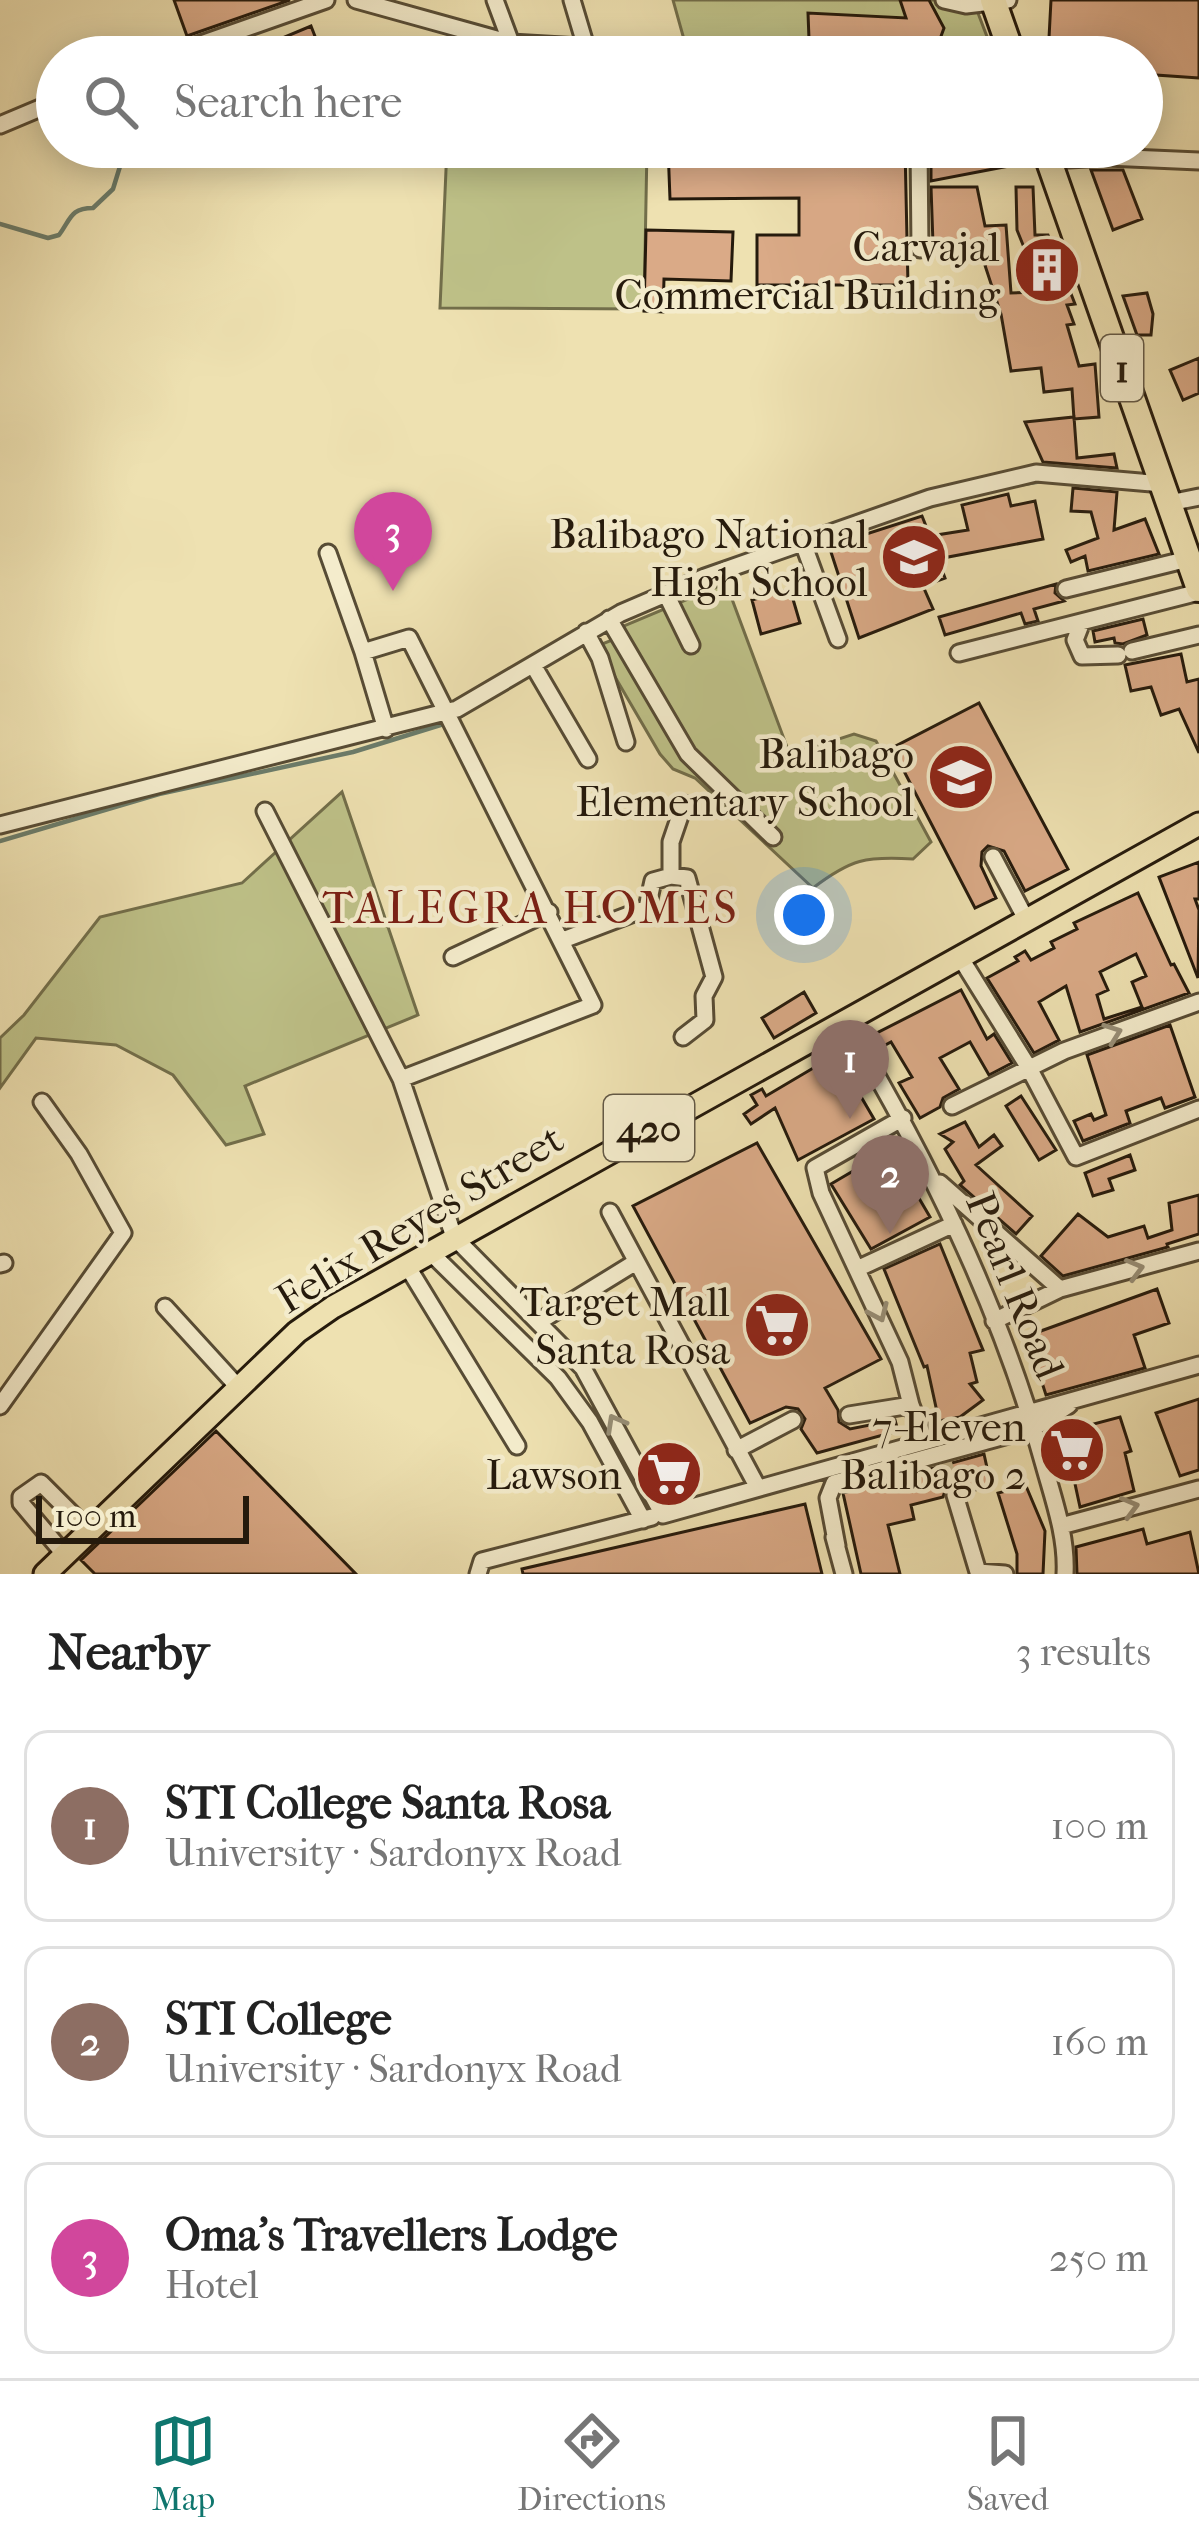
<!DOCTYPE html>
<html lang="en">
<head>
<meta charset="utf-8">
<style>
  body { margin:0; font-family:"IM FELL French Canon",serif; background:#f2f2f2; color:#222 }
  .scale { position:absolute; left:36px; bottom:30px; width:213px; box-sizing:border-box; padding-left:12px; border:6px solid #251a0c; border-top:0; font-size:33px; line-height:42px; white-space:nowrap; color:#251a0c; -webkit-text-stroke:9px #f4eccc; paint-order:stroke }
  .you { position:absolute; left:804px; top:915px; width:42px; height:42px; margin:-30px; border:9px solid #fff; border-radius:50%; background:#1a73e8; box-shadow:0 0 0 18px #1a73e833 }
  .badge { display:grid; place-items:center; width:78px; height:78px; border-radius:50%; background:#0f766e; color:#fff; font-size:39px; font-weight:700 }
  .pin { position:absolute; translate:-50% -99px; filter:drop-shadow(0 3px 6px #0008) }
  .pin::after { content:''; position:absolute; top:63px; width:42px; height:36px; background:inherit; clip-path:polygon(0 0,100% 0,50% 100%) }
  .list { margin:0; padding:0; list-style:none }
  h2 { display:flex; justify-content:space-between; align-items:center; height:156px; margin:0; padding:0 48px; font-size:51px }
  h2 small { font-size:39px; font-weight:400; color:#767676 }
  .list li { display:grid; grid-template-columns:78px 1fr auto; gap:36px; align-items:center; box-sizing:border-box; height:192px; margin:0 24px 24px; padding:0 24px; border:3px solid #e0e0e0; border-radius:24px }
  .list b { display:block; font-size:45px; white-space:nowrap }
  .list p { margin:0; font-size:39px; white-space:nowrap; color:#767676 }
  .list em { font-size:39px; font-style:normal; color:#767676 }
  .icon { flex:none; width:66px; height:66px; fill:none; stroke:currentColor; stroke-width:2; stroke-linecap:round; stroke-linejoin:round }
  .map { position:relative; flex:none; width:1199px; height:1574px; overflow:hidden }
  .search { position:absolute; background:#fff; box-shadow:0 6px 30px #0003; left:36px; right:36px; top:36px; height:132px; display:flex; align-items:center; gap:30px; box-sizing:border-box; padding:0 42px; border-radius:66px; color:#767676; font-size:45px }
  .sheet { height:804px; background:#fff }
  nav { display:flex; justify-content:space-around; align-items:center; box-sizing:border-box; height:168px; border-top:3px solid #e0e0e0; background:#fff; font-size:33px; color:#767676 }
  nav a { display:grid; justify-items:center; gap:6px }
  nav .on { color:#0f766e }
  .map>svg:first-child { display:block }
</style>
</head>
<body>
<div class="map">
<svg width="1199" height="1574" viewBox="0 0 1199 1574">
  <rect width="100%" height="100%" fill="#eee1b1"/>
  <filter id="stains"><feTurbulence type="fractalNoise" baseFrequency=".00167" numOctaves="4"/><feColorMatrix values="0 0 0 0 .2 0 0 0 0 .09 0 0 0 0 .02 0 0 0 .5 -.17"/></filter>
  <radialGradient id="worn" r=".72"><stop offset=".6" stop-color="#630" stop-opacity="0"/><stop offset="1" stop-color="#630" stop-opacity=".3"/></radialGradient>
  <path fill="#bec188" stroke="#726e4a" stroke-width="3" d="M673,0H973L994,55L685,43Z
    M447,147H647L644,309L440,308Z
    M726,583L790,755L854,734L876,741L931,842L913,859C866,856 851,859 813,888L695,778L673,769L660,754L597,646L615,639L617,630L626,625Z
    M342,792L418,1015L245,1086L264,1134L226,1145L173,1075L116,1045L36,1038L0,1088V1038L24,1015L100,917L242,883Z"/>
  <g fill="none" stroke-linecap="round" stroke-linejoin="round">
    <path stroke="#6b7c6a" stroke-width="4.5" d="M0,224L48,238L59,235C71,219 70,208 93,208L113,189L126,147
      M1012,486L1042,481
      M457,718L478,705
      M0,841L159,794L353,752L447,723"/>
  </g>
  <path fill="#daaa87" stroke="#251a0c" stroke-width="3" fill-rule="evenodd" d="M174,0H290L187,36Z
    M900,0H929L944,28L940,39L931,47L907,41L906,47L809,39L808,13L906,18Z
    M1051,0H1199V78L1142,74V57H1048Z
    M311,26L323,57H237Z
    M668,147H905L908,285H757V235H799V198L670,199Z
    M1008,148L1014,165L931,181V164Z
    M1091,170H1123L1142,219L1113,230Z
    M931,187H977L985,226L1006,225L1011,293L1042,292L1017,230L1016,187H1033L1035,235H1048L1075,304L1067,305L1074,324L1067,325L1079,366L1095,364L1099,417L1074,419L1072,389L1044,392L1041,368L1011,371L1001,314L977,241L933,244Z
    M646,230L733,232L731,281L664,279L663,312L644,311Z
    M1147,293L1153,314L1151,335H1137L1123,296Z
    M1199,358V393L1183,400L1170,370Z
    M1074,417L1077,458L1114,454L1117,468L1043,462L1025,422Z
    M1073,488L1117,492L1114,530L1145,519L1159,554L1088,571L1085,556L1071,562L1066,550L1098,538L1091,512L1071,511Z
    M1008,494L1011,506L1035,501L1043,539L938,559L945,578L923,586L933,609L859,638L829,546L922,516L930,536L968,530L962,505Z
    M1056,584L1055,593L1064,601L1034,609L1038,621L1025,624L1021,613L945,635L939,617Z
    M790,589L800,623L761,634L752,600Z
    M1143,619L1147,635L1123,644L1115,643L1114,638L1095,642L1093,631Z
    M1181,654L1187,682L1199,679V753L1179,709L1161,715L1151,687L1131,691L1125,665Z
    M979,703L1068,869L1025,891L1004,851L988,846L982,852L981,866L996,898L975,908L892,748Z
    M1199,862V899H1195L1199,910L1198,978L1159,877Z
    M1138,893L1171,965L1174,964L1189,993L1080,1032L1066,986L1039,1002L1059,1040L1034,1053L987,978L1018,961L1015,957L1025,951L1031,960L1054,948L1051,942L1077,929L1074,923ZM1136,954L1146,976L1132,982L1142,1007L1104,1019L1097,995L1108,990L1100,972Z
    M961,990L987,1039L994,1034L1012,1063L989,1075L970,1042L940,1058L959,1089L943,1098L940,1107L920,1118L899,1083L912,1077L891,1042L876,1050L869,1037Z
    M804,992L816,1013L774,1038L762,1018Z
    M1170,1025L1195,1097L1165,1108L1161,1098L1126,1111L1130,1123L1083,1141L1074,1121L1091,1114L1094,1120L1106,1115L1087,1055Z
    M842,1051L851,1068L846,1071L874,1119L798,1160L775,1108L751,1124L744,1114L757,1105L751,1095L762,1089L766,1096Z
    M1021,1096L1056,1150L1039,1160L1006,1106Z
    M965,1122L979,1147L994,1135L1002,1146L976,1165L1032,1216L1016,1234L960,1185L964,1181L945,1149L953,1142L940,1134Z
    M757,1143L881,1359L825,1388L838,1410L839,1422L850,1429L895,1420L898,1431L817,1453L801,1429L805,1419L798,1409L786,1407L750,1423L633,1206Z
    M882,1154L904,1193L913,1188L930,1217L871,1249L831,1184Z
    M1130,1155L1135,1170L1109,1179L1113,1190L1093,1196L1085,1173Z
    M1199,1195V1234L1167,1244L1168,1247L1063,1276L1041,1256L1078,1214L1108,1237L1144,1226L1148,1238L1172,1230L1169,1203Z
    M940,1244L983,1350L970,1353L977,1382L970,1384L983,1400L960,1417L939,1421L927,1366L924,1367L884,1269Z
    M1157,1289L1169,1323L1134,1335L1145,1368L1046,1395L1027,1336Z
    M1199,1399V1470L1180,1476L1156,1413Z
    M1120,1417L1131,1451L1125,1453L1134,1491L1080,1507L1072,1470L1065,1472L1052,1435Z
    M216,1431L356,1574H95L81,1560Z
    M984,1454L991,1486L967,1492L962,1486L953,1483L946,1488L943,1497L911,1505L914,1519L888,1525L900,1574H861L843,1493Z
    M1026,1486L1045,1531L1043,1574H1017V1554L998,1493Z
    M805,1504L822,1574H523L522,1569Z
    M1143,1529L1147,1544L1190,1532L1199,1574H1077L1076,1547Z"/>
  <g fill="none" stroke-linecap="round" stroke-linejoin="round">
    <path stroke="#c6b990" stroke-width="15" stroke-dasharray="15 8" stroke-linecap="butt" d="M944,1462L955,1495"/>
    <g stroke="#574c35" stroke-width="21">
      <path id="minor" d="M356,0L511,43L752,57
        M495,0L511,43
        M572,0L586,47
        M944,0L966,5L1008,0
        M164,57L326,0
        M0,125L57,101
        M919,147L920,249
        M1049,160L1107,157L1199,161
        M1169,503L1199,497
        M803,543L838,639
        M328,553L363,652
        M1066,589L1188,559
        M666,594L691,645
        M609,619L688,754L773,837
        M1082,622L1075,640L1082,656L1118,655
        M586,632L600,658L626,742
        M1132,651L1199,635
        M959,653L1199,592
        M533,665L588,759
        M386,729L363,652L409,638L593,1005L401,1079L454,1237L583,1368L663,1515L1199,1365
        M265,811L401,1079
        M0,825L457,709L621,613L705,577L930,498L1036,473L1163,484
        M993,857L1026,919
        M671,876L687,878L714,977L704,996L705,1020L683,1037
        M563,940L647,908L653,881L671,876V842L684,804
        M453,957L549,912
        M960,957L1029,1068L1076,1157L1199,1109
        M844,1019C927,1159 1001,1307 1044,1465C1054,1501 1067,1537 1065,1574
        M952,1106L1064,1051L1199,1002
        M903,1118L815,1168L821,1193L900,1362L911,1405L925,1441
        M940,1183L1060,1289
        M610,1212L757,1486
        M429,1251L558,1378L590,1422L643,1520
        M0,1264L4,1263
        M406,1264L517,1446
        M859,1268L954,1224
        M165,1307L238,1387
        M540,1321L636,1262
        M994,1321L1060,1289L1199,1251
        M0,1406L123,1233L79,1154L42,1102
        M849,1415L911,1405
        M736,1450L793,1420
        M955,1495L978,1572L1005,1574
        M1061,1526L1199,1489
        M834,1537L844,1574
        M837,1546L828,1498L834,1483L1034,1428L1069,1405
        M65,1555L21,1503V1497L41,1483L89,1531
        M478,1574L482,1561L652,1517"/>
    </g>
    <g stroke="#251a0c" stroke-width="27">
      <path id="major" d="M45,1574L297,1332L333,1307L1199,824"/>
    </g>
    <g stroke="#251a0c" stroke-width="30">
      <path id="highway" d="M993,0L1013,57
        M1044,147L1199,589"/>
    </g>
    <use href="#minor" stroke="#f4eccc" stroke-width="15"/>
    <use href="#major" stroke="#eee1b1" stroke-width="21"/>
    <use href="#highway" stroke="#eee1b1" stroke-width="24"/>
  </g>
  <defs><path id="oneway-chevron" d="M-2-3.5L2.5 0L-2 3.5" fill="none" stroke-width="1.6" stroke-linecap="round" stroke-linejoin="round" transform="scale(3)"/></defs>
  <g stroke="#978e76">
    <use href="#oneway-chevron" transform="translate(1113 1033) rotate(-20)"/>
    <use href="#oneway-chevron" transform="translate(1135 1269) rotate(-15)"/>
    <use href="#oneway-chevron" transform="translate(879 1313) rotate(66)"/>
    <use href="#oneway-chevron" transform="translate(615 1423) rotate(-119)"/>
    <use href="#oneway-chevron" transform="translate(1130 1507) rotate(-15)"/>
  </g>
  <defs>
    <g id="building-disc" transform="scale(3.45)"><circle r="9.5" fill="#8f2418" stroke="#f4eccc"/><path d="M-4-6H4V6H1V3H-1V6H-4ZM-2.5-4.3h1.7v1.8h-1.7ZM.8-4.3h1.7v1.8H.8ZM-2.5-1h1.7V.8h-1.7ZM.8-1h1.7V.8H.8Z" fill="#fff"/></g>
    <g id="school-disc" transform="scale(3.45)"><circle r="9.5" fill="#8f2418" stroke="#f4eccc"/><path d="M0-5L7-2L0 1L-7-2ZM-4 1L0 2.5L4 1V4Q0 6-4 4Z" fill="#fff"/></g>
    <g id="supermarket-disc" transform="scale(3.45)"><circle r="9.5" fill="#8f2418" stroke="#f4eccc"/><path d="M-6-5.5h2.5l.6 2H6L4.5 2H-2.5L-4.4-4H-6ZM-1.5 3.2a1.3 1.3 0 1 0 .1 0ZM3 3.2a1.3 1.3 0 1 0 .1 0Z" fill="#fff"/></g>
  </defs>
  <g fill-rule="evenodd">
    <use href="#building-disc" x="1047" y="270"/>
    <use href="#school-disc" x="914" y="557"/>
    <use href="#school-disc" x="961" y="777"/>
    <use href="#supermarket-disc" x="777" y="1325"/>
    <use href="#supermarket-disc" x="1072" y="1450"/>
    <use href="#supermarket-disc" x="669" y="1474"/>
  </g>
  <g text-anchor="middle" stroke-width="9" stroke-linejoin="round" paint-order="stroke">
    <g fill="#f4eccc" stroke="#635946" stroke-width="3">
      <rect x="1101" y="335" width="42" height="66" rx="9"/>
      <rect x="604" y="1095" width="90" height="66" rx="9"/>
    </g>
    <g font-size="39" font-weight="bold" fill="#251a0c">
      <text x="1122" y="382">1</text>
      <text x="649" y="1142">420</text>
    </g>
    <g font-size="42" fill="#251a0c" stroke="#f4eccc" text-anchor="end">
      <text x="1000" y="261">Carvajal<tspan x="1000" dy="48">Commercial Building</tspan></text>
      <text x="868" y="548">Balibago National<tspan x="868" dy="48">High School</tspan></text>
      <text x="914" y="768">Balibago<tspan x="914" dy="48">Elementary School</tspan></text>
      <text x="730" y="1316">Target Mall<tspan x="730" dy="48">Santa Rosa</tspan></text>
      <text x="1026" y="1441">7-Eleven<tspan x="1026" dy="48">Balibago 2</tspan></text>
      <text x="622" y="1489">Lawson</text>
    </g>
    <g font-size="42" fill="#251a0c" stroke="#f4eccc">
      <text transform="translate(419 1218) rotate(-31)" y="15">Felix Reyes Street</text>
      <text transform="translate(1016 1285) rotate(68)" y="15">Pearl Road</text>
    </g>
    <g font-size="45" letter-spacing="3" fill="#7a1f14" stroke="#f4eccc">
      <text x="531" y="923">TALEGRA HOMES</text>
    </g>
  </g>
  <rect width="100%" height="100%" filter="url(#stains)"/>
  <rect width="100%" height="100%" fill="url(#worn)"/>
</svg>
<div class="scale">100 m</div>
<div class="you"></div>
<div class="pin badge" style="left:850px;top:1119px;background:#8d6e63">1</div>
<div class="pin badge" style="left:890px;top:1234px;background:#8d6e63">2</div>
<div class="pin badge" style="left:393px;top:591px;background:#d1479c">3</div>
<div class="search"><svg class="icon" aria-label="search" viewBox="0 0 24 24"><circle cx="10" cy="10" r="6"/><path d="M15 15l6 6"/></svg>Search here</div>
</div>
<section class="sheet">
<h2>Nearby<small>3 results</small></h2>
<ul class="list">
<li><span class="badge" style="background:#8d6e63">1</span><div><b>STI College Santa Rosa</b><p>University · Sardonyx Road</p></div><em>100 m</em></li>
<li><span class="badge" style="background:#8d6e63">2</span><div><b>STI College</b><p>University · Sardonyx Road</p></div><em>160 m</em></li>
<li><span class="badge" style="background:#d1479c">3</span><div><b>Oma's Travellers Lodge</b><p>Hotel</p></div><em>250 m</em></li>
</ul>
</section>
<nav>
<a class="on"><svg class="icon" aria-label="map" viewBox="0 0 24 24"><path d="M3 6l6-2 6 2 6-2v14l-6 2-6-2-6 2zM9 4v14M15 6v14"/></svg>Map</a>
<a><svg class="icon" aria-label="directions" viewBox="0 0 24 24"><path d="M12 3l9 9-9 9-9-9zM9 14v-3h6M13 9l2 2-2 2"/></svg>Directions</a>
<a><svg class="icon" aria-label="saved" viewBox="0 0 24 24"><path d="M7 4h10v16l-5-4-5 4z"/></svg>Saved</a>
</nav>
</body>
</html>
